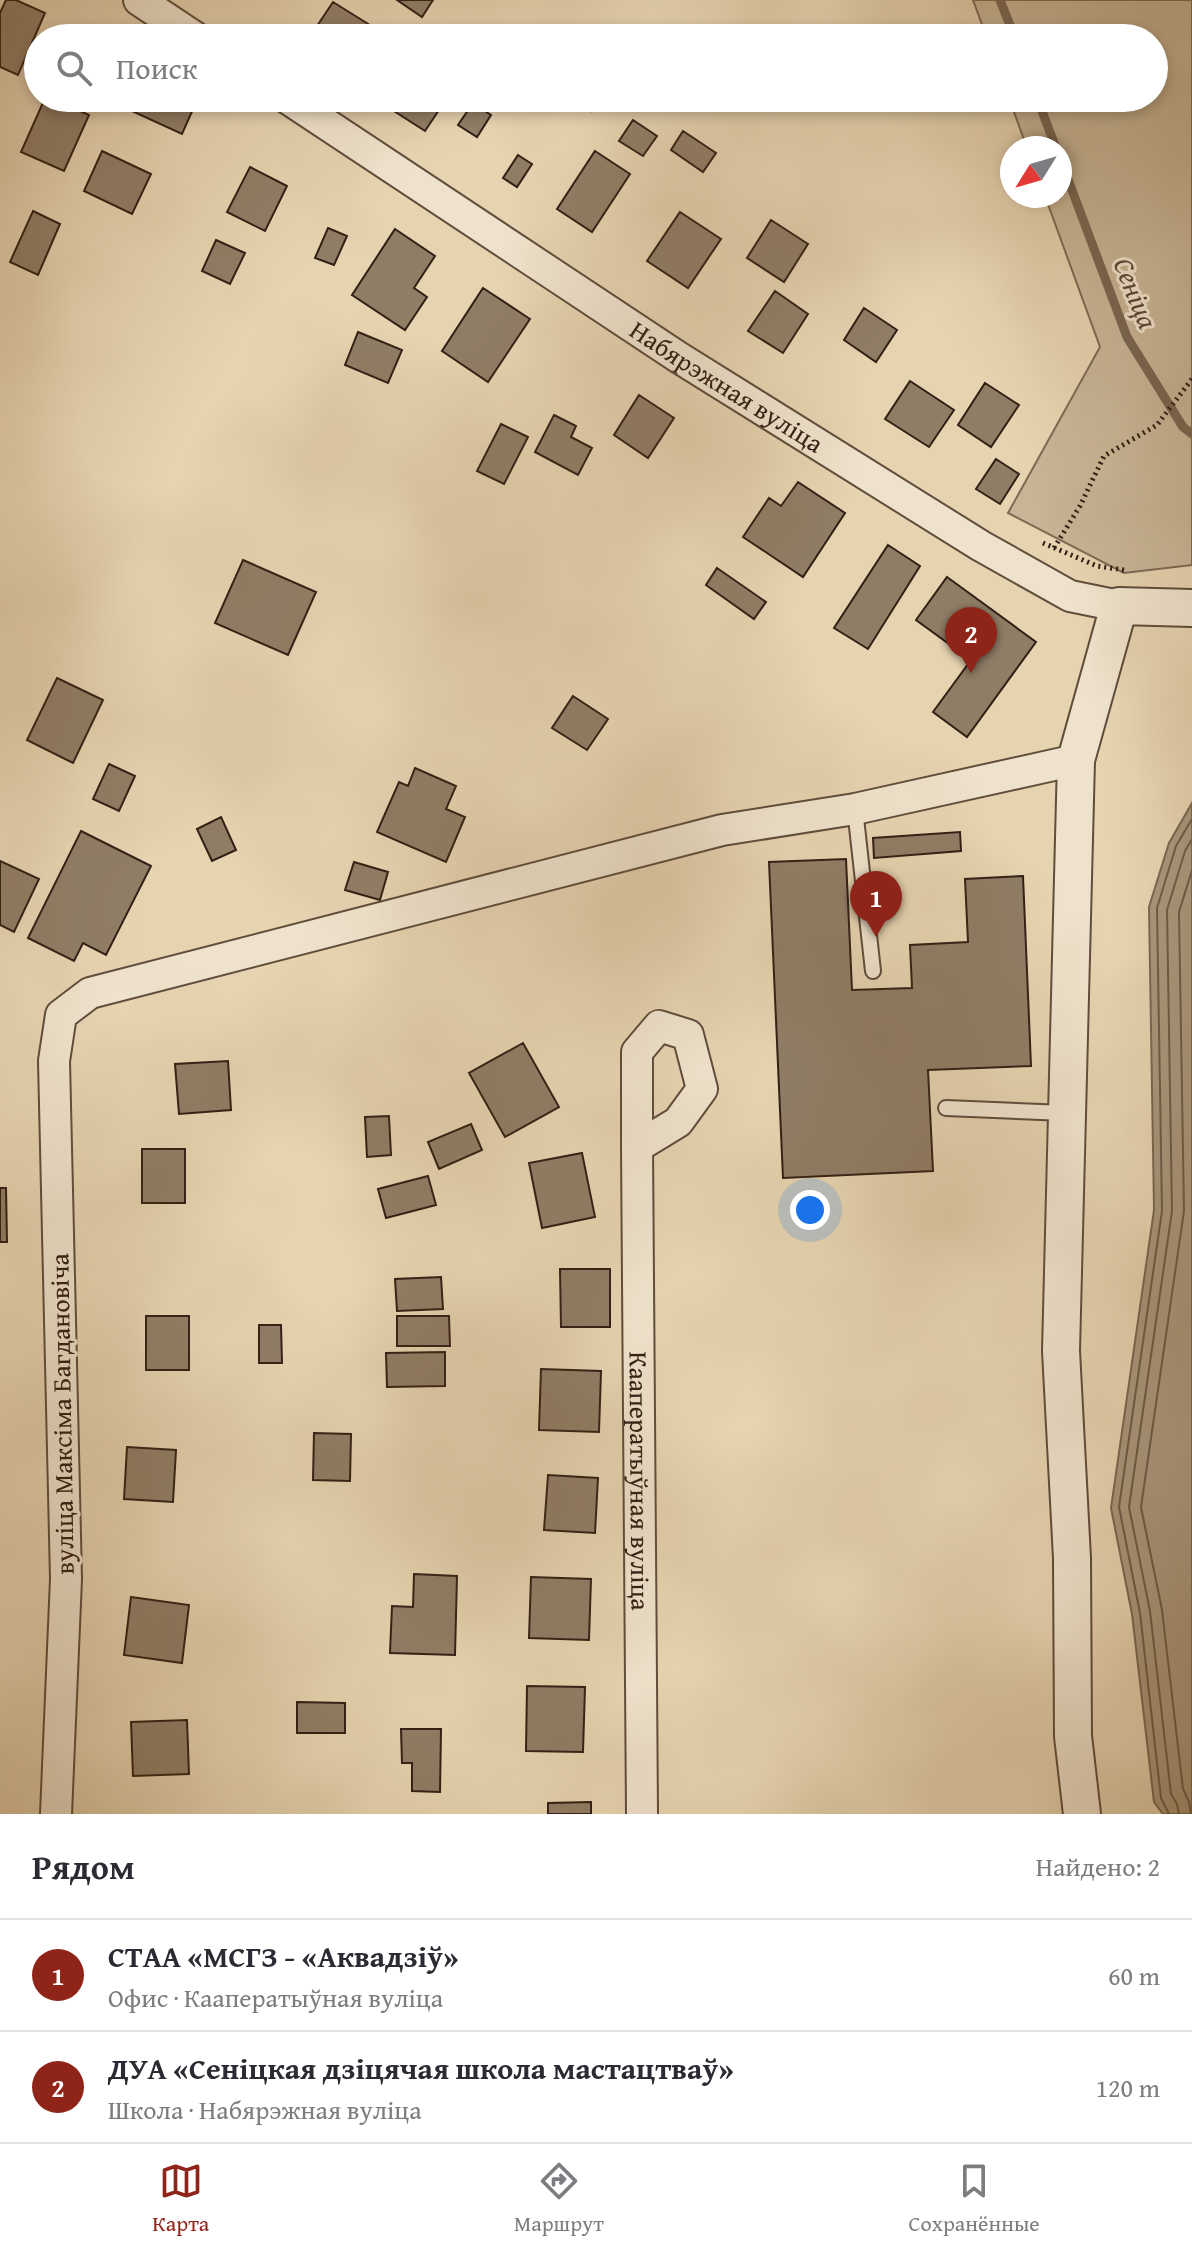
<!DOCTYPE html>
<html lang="ru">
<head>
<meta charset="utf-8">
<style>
  body { margin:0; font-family:"Gentium Book Plus",serif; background:#f2f2f3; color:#2b2b33 }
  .compass { position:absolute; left:1000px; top:136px; width:72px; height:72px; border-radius:50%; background:#fff; box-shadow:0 4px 12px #0003; rotate:233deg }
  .you { position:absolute; left:810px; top:1210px; width:28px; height:28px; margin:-20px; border:6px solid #fff; border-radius:50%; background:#1a73e8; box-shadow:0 0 0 12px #1a73e833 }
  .badge { display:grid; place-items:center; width:52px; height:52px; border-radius:50%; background:#8f2418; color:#fff; font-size:26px; font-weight:700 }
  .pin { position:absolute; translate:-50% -66px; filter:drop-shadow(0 2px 4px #0008) }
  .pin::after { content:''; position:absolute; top:42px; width:28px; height:24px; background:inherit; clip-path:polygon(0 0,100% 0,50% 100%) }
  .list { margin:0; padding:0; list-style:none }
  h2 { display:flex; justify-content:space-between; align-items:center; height:104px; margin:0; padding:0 32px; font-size:34px }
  h2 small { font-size:26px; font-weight:400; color:#7c7c81 }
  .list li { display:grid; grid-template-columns:52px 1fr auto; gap:24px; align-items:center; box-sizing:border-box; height:112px; padding:0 32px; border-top:2px solid #e1e1e2 }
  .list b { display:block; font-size:30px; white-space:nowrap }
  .list p { margin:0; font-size:26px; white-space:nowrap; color:#7c7c81 }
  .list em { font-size:26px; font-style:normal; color:#7c7c81 }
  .icon { flex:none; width:44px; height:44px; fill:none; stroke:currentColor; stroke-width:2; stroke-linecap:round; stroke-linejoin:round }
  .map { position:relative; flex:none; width:1192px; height:1814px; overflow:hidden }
  .search { position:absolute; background:#fff; box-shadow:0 4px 12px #0003; left:24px; right:24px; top:24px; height:88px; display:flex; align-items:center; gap:20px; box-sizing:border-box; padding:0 28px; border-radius:44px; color:#7c7c81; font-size:30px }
  .sheet { height:328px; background:#fff }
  nav { display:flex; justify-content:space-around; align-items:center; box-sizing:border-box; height:112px; border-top:2px solid #e1e1e2; background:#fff; font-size:22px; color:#7c7c81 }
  nav a { display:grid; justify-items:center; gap:4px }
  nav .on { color:#8f2418 }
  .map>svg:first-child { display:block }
</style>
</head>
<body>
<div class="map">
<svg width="1192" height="1814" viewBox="0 0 1192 1814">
  <rect width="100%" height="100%" fill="#e6d3b0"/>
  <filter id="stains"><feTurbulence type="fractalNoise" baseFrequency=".0025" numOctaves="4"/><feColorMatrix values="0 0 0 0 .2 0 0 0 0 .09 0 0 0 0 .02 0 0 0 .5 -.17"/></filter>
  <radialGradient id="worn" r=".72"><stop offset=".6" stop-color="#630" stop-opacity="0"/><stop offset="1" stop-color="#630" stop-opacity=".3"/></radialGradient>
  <path fill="#c8b596" stroke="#7e6a56" stroke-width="2" d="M973,0H1192V565L1124,573L1008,513L1100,347L1045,196H1060V148H1027L1009,98H1154V38H987Z"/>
  <path fill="#a9967b" stroke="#7a6752" stroke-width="2" d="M1192,803V1814H1163L1154,1802L1132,1614L1111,1508L1154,1210L1149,907L1169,843Z"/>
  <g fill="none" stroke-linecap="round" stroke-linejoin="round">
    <path stroke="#6e5b48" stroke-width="2" d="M1169,1814L1161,1798L1140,1613L1119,1507L1162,1211L1157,908L1176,846L1192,819
      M1179,1814L1177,1804L1171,1794L1150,1611L1129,1507L1172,1211L1167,910L1185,851L1192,839
      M1191,1814L1189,1802L1183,1789L1162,1610L1141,1507L1184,1211L1179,912L1192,870"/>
    <path stroke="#7a6752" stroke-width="9" d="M1000,0L1015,38
      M1037,98L1056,148
      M1060,158L1127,337L1183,427L1192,434"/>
  </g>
  <path fill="#907d66" stroke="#332015" stroke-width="2" d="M6,0H16L45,13L18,75L0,67V13Z
    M397,0H433L422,17Z
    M333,2L373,27L366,38H309Z
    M589,27L607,38H582Z
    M45,98H51L89,115L64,171L21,152Z
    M125,98H198L182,134L121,106Z
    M387,98H447L425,131L383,104Z
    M571,98H599L591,111Z
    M473,103L491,115L477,137L458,125Z
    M633,120L657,136L643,156L619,141Z
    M683,131L716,153L703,172L671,150Z
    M102,151L151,174L132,214L84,191Z
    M595,151L630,174L592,232L557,209Z
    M518,155L532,164L517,187L503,178Z
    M250,167L287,186L265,231L227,212Z
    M33,211L60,224L38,275L10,262Z
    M680,212L721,239L688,288L647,261Z
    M771,220L808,244L784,282L747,258Z
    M328,228L347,236L334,265L315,258Z
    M395,229L435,256L414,288L427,297L405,330L352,295Z
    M216,240L245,253L230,284L202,271Z
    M483,288L530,319L488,382L442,351Z
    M775,291L808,314L783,353L748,331Z
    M864,308L897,330L876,362L844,340Z
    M358,332L402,350L388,383L345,365Z
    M910,381L954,410L929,447L885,419Z
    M985,383L1019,405L991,447L958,425Z
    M639,395L674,418L648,458L614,435Z
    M554,415L576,426L571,437L592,448L578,475L535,452Z
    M501,424L528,437L504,484L477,471Z
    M996,459L1019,474L1000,504L976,489Z
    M798,482L845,513L803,577L743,537L769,498L781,506Z
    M888,545L920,566L868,649L834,628Z
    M243,560L316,592L288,655L215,623Z
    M717,568L766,602L754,619L706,585Z
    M947,577L1036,642L967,737L933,712L971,660L916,620Z
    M57,678L103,700L73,763L27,740Z
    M573,696L608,719L587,750L552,728Z
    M109,764L135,776L119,811L93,799Z
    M415,768L456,786L446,809L465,817L446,862L377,832L399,782L408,786Z
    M221,817L236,850L212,861L197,829Z
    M81,831L151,866L106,955L83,943L74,961L28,938Z
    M960,832L961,851L874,858L873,838Z
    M846,859L852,990L912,988L910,945L968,942L965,879L1023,876L1031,1066L928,1070L933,1171L783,1178L769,862Z
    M0,861L39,879L14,932L0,925Z
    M354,862L388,872L380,900L345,890Z
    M523,1043L559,1107L505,1137L469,1073Z
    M228,1061L231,1110L179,1114L175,1064Z
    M389,1116L391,1155L367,1157L365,1117Z
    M471,1124L482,1150L439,1169L428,1142Z
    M142,1149H185V1203H142Z
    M582,1153L595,1217L542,1228L529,1163Z
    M428,1176L436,1205L386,1218L378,1189Z
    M0,1188H6L7,1242H0Z
    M560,1269H610V1327H561Z
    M441,1277L443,1309L397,1311L395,1279Z
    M146,1316H189V1370H146Z
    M397,1316H449L450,1346H397Z
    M259,1325H281L282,1363H259Z
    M445,1352V1386L387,1387L386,1353Z
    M541,1369L601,1371L599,1432L539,1430Z
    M314,1433L351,1434L350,1481L313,1480Z
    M127,1447L176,1450L173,1502L124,1499Z
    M548,1475L598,1478L595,1533L544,1530Z
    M414,1574L457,1576L455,1655L390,1653L392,1606L413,1607Z
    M531,1577L591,1579L589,1640L529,1638Z
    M131,1597L189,1605L182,1663L124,1655Z
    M527,1686L585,1687L583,1752L526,1751Z
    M297,1702L345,1703V1733H297Z
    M187,1720L189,1774L133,1776L131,1722Z
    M401,1729H441L440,1792L412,1791V1763H402Z
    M591,1802V1814H548V1803Z"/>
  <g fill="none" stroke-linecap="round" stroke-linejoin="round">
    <g stroke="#604d3c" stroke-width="18">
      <path id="service" d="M855,809L873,971
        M946,1108L1066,1113"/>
    </g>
    <g stroke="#604d3c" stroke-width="34">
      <g id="minor">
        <path d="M139,0L196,38"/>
        <path id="s1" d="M287,98L678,357L981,546L1070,596L1119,606"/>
        <path id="s2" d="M637,1147L678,1122L702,1089L688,1035L659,1026L637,1052V1147L642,1814"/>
        <path d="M56,1814L66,1579L54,1061L61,1015L90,993L722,830L855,809L1076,760"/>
      </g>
    </g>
    <g stroke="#604d3c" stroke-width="40">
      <path id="tertiary" d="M1082,1814L1073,1736L1072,1558L1061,1351L1076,760L1119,606L1192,608"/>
    </g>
    <path stroke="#332015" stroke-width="5" stroke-dasharray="2 4" stroke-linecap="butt" d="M1043,543L1097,566L1124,570
      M1054,548L1080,506L1104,456L1157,425L1192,379"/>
    <use href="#service" stroke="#efe2cc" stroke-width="14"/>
    <use href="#minor" stroke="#efe2cc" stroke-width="30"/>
    <use href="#tertiary" stroke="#efe2cc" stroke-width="36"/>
  </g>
  <g text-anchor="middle" stroke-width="6" stroke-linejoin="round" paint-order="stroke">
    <g font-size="26" fill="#332015" stroke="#efe2cc">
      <text dy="9" stroke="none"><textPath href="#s1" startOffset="526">Набярэжная вуліца</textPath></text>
      <text transform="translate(62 1414) rotate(-91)" y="9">вуліца Максіма Багдановіча</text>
      <text dy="9" stroke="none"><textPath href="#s2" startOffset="638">Кааператыўная вуліца</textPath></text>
    </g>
    <g font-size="28" font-style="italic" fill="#5c4939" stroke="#efe2cc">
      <text transform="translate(1136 293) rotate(68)" y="10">Сеніца</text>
    </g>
  </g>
  <rect width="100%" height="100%" filter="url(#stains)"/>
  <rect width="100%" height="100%" fill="url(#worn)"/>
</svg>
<svg class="compass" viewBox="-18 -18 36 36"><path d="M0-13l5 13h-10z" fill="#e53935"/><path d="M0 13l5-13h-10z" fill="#7c7c81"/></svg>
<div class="you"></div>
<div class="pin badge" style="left:876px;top:937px">1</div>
<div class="pin badge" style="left:971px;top:673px">2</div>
<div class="search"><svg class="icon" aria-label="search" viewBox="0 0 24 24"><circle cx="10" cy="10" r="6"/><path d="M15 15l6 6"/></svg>Поиск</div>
</div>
<section class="sheet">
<h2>Рядом<small>Найдено: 2</small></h2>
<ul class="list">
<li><span class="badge">1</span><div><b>СТАА «МСГЗ - «Аквадзіў»</b><p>Офис · Кааператыўная вуліца</p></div><em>60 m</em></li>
<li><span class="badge">2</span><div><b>ДУА «Сеніцкая дзіцячая школа мастацтваў»</b><p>Школа · Набярэжная вуліца</p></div><em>120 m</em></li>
</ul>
</section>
<nav>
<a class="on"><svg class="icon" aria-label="map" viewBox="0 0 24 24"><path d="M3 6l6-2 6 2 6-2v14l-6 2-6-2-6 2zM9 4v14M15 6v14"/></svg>Карта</a>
<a><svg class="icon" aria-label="directions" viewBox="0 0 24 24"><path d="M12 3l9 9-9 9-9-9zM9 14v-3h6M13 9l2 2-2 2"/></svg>Маршрут</a>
<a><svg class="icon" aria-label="saved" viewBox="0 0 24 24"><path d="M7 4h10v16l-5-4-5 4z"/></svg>Сохранённые</a>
</nav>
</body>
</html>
